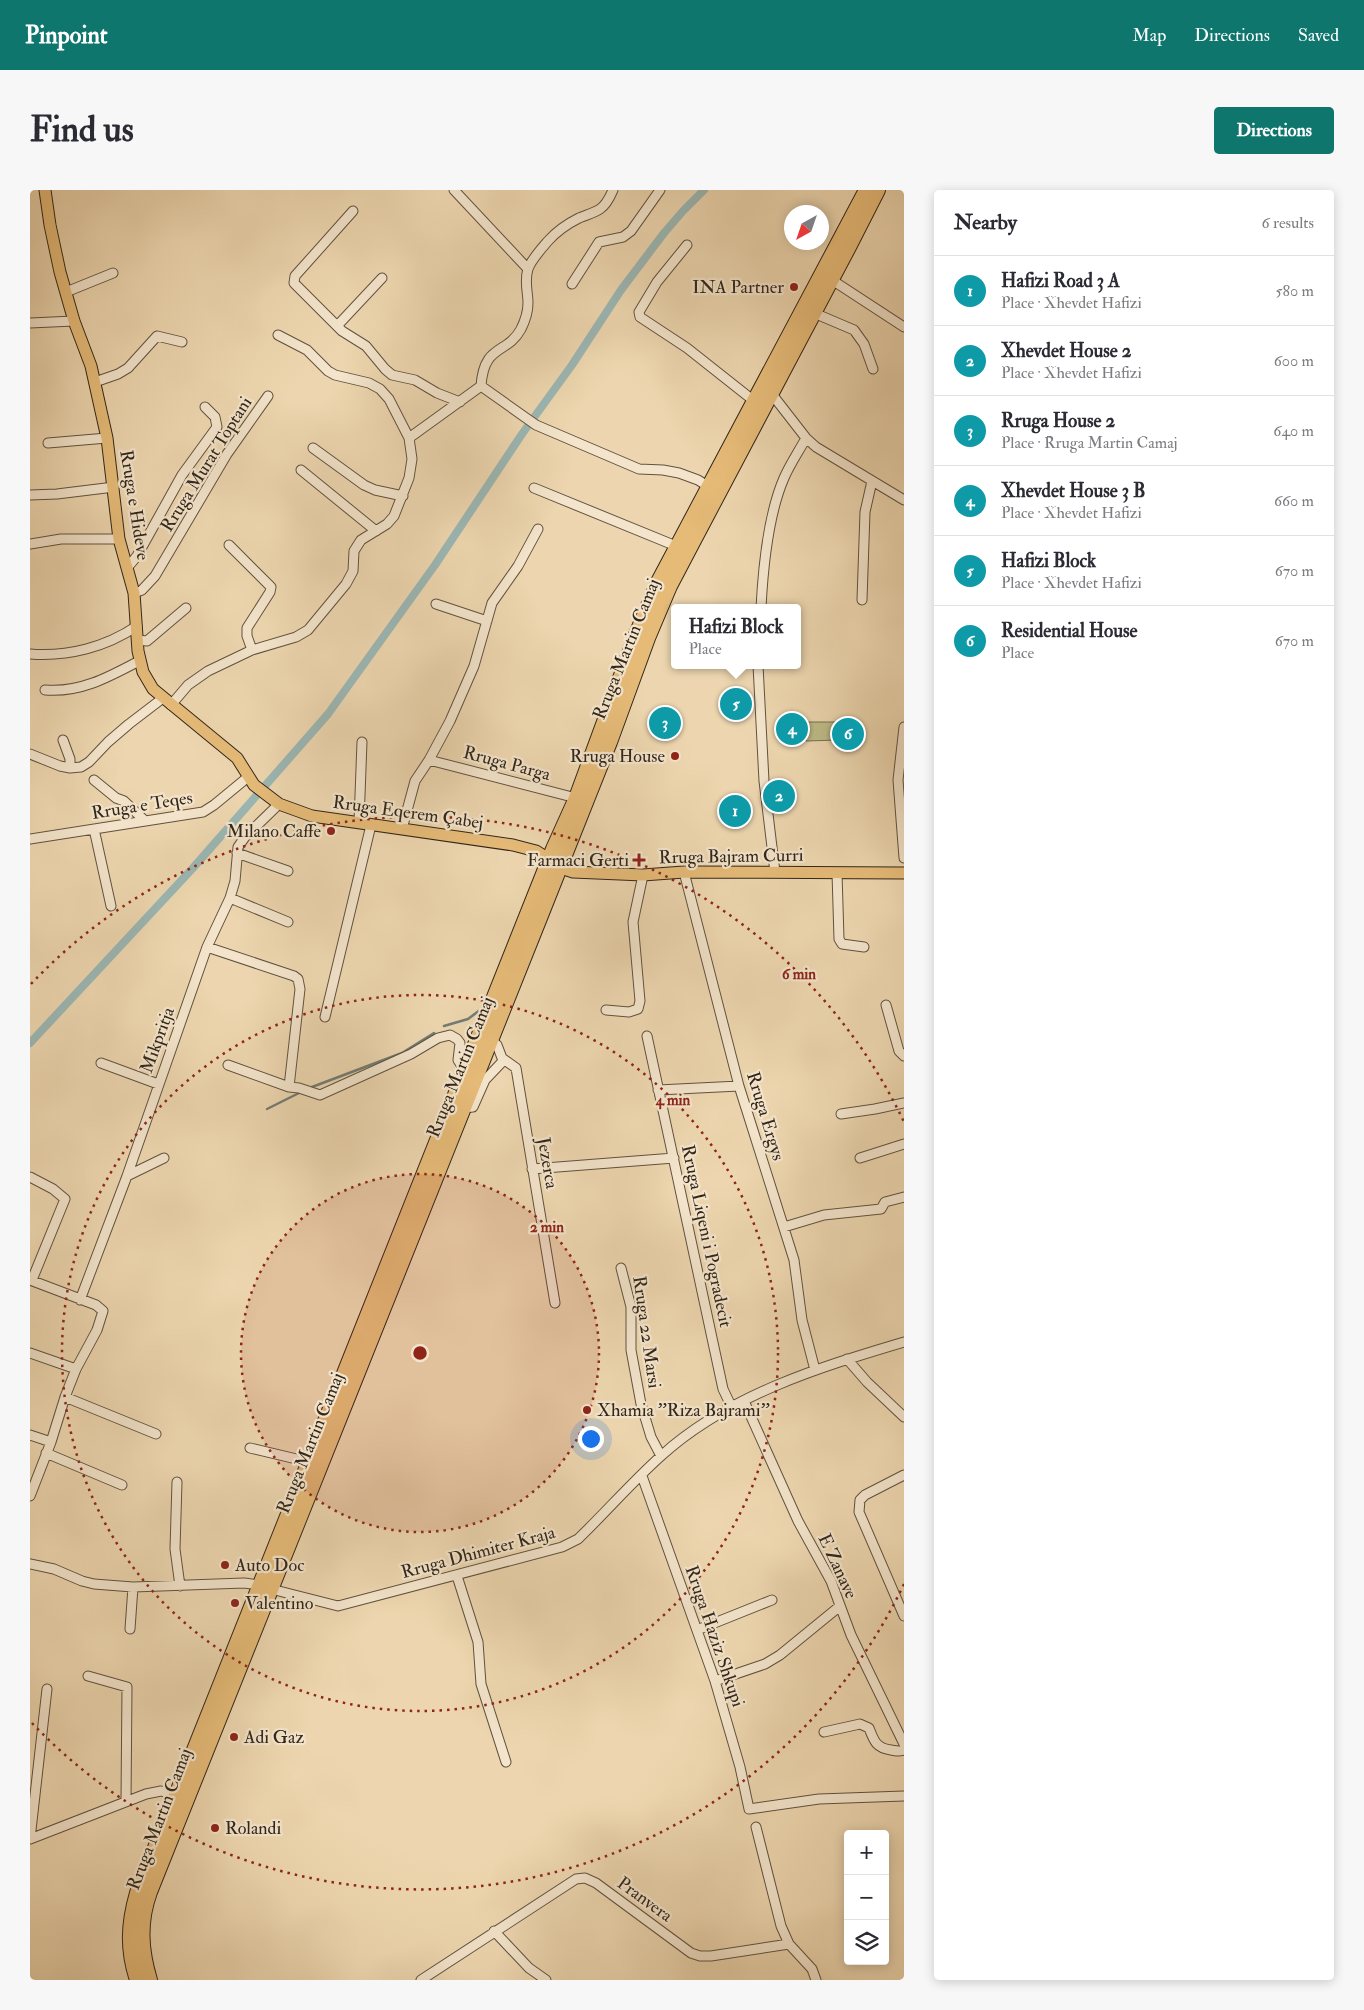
<!DOCTYPE html>
<html lang="en">
<head>
<meta charset="utf-8">
<style>
  body { margin:0; font-family:"IM FELL Double Pica",serif; background:#f7f7f7; color:#2b2b33 }
  .controls { position:absolute; right:15px; bottom:15px; display:grid; overflow:hidden; border-radius:5px; box-shadow:0 2px 12px #0003 }
  .controls button { width:45px; height:45px; display:grid; place-items:center; padding:0; border:0; border-bottom:1px solid #e1e1e2; background:#fff; color:#2b2b33; font:25px sans-serif }
  .compass { position:absolute; left:754px; top:15px; width:45px; height:45px; border-radius:50%; background:#fff; box-shadow:0 2px 12px #0003; rotate:220deg }
  .you { position:absolute; left:560px; top:1248px; width:18px; height:18px; margin:-12px; border:4px solid #fff; border-radius:50%; background:#1a73e8; box-shadow:0 0 0 8px #1a73e833 }
  .badge { display:grid; place-items:center; width:32px; height:32px; border-radius:50%; background:#0f766e; color:#fff; font-size:16px; font-weight:700 }
  .pin { position:absolute; translate:-50% -50%; border:2px solid #fff; box-shadow:0 1px 5px #0006 }
  .popup { position:absolute; left:641px; top:414px; width:130px; height:65px; box-sizing:border-box; display:grid; place-content:center; border-radius:5px; background:#fff; filter:drop-shadow(0 1px 4px #0005); font-size:16px; white-space:nowrap; color:#7c7c81 }
  .popup b { font-size:19px; color:#2b2b33 }
  .popup::after { content:''; position:absolute; left:50%; top:100%; margin-left:-10px; border:10px solid transparent; border-top-color:#fff }
  .list { margin:0; padding:0; list-style:none }
  h2 { display:flex; justify-content:space-between; align-items:center; height:65px; margin:0; padding:0 20px; font-size:21px }
  h2 small { font-size:16px; font-weight:400; color:#7c7c81 }
  .list li { display:grid; grid-template-columns:32px 1fr auto; gap:15px; align-items:center; box-sizing:border-box; height:70px; padding:0 20px; border-top:1px solid #e1e1e2 }
  .list b { display:block; font-size:19px; white-space:nowrap }
  .list p { margin:0; font-size:16px; white-space:nowrap; color:#7c7c81 }
  .list em { font-size:16px; font-style:normal; color:#7c7c81 }
  .icon { flex:none; width:28px; height:28px; fill:none; stroke:currentColor; stroke-width:2; stroke-linecap:round; stroke-linejoin:round }
  .map { position:relative; flex:none; width:874px; height:1790px; overflow:hidden; border-radius:5px }
  header { display:flex; align-items:center; gap:30px; box-sizing:border-box; height:70px; padding:0 25px; background:#0f766e; color:#fff }
  header strong { font-size:24px }
  nav { display:flex; gap:28px; margin-inline-start:auto; font-size:18px }
  .intro { display:flex; align-items:center; justify-content:space-between; box-sizing:border-box; height:120px; padding:0 30px }
  h1 { margin:0; font-size:35px }
  .button { padding:12px 22px; border-radius:5px; background:#0f766e; color:#fff; font-size:18px; font-weight:700 }
  main { display:flex; gap:30px; padding:0 30px }
  aside { flex:1; background:#fff; border-radius:5px; box-shadow:0 2px 12px #0003 }
  .map>svg:first-child { display:block }
</style>
</head>
<body>
<header>
<strong>Pinpoint</strong>
<nav><a>Map</a><a>Directions</a><a>Saved</a></nav>
</header>
<div class="intro"><h1>Find us</h1><a class="button">Directions</a></div>
<main>
<div class="map">
<svg width="874" height="1790" viewBox="0 0 874 1790">
  <rect width="100%" height="100%" fill="#edd6af"/>
  <filter id="stains"><feTurbulence type="fractalNoise" baseFrequency=".004" numOctaves="4"/><feColorMatrix values="0 0 0 0 .2 0 0 0 0 .09 0 0 0 0 .02 0 0 0 .5 -.17"/></filter>
  <radialGradient id="worn" r=".72"><stop offset=".6" stop-color="#630" stop-opacity="0"/><stop offset="1" stop-color="#630" stop-opacity=".3"/></radialGradient>
  <path fill="#bdbc87" stroke="#777151" d="M775,532H808V550L776,551Z"/>
  <g fill="none" stroke-linecap="round" stroke-linejoin="round">
    <path stroke="#717d77" stroke-width="2.5" d="M414,836L438,829L450,820
      M282,897L372,863L404,843
      M237,919L269,903"/>
    <path stroke="#9bb7b4" stroke-width="8" d="M0,853L163,678L298,524L405,375L492,244L542,175L591,100L634,43L653,21L674,0"/>
    <g stroke="#605240" stroke-width="11">
      <path id="minor" d="M424,0L498,79
        M323,21L265,86L264,93L312,141L336,156L355,179L362,185L385,190L407,203L430,212
        M657,55L627,92L609,122L610,127L657,158L724,211
        M802,90L874,137
        M542,94L569,52L593,47L601,41L630,0
        M36,102L83,83
        M784,123L824,140L834,154L843,179
        M0,133L44,131
        M307,136L352,88
        M65,192L88,184L98,178L127,146L152,152
        M451,196C454,153 477,165 491,139C495,131 498,122 498,113C498,102 494,91 498,79C501,70 512,58 518,51C526,42 539,33 549,28C556,25 564,23 570,19C576,15 580,7 583,0
        M451,196L506,235L609,279L633,280L649,283L668,290L679,297
        M741,203L776,248L786,257L874,310
        M379,248L451,196
        M18,253L77,248
        M283,258L334,295L345,300L373,306
        M271,280L346,341
        M504,298L646,356
        M0,305L27,304L84,297
        M0,354L31,349H89
        M199,355L241,397L240,402L217,438V446L222,460
        M97,378L107,366L152,285L187,237L185,227L175,217
        M104,403L112,400L125,386L197,264L238,206
        M832,410L835,322L842,291
        M406,414L457,431
        M731,418C733,378 738,325 754,288C760,274 769,261 776,248
        M107,450L117,451L156,418
        M0,464C38,467 76,457 107,436
        M728,475L734,591L745,682
        M15,500C50,503 79,487 109,471
        M141,515L158,495L178,481L222,460L266,447L278,440L316,394L323,381L324,361L331,350L357,334L364,326L379,288L382,269L379,248L359,209L350,199L339,193L305,185L298,181L277,160L248,145
        M874,537L868,590L874,668
        M33,550L40,569V578
        M0,564L30,576L40,578L51,577L59,572L78,552L99,534L133,508
        M399,570L546,608
        M64,590L86,608L94,611L114,630
        M329,632L332,552
        M64,639L81,716
        M372,639L385,591L399,570L420,531L444,476L462,413L488,376L508,339
        M0,649L173,622L184,615L218,587
        M207,663L258,681
        M654,682L709,896L764,1070L772,1130L785,1180
        M807,683L809,749L812,754L834,757
        M200,708L258,732
        M177,757L264,786L268,789L270,799L259,897
        M856,815L869,861L874,866
        M576,820L599,822L608,819L610,811L603,732L613,685
        M295,827L341,635
        M617,846L693,1199L702,1218
        M461,850L467,855L472,868L486,878L525,1113
        M71,873L128,894
        M198,875L259,897L269,898L290,905L381,864L408,848L420,845L427,849L430,853L428,870L435,881
        M628,900L709,896
        M433,918L443,917L455,890L474,870
        M811,924L845,919L874,913
        M830,968L874,954
        M502,979L644,968
        M97,986L134,968
        M0,987L23,999L35,1009L2,1090
        M754,1037L794,1025L851,1019L855,1012L874,1007
        M591,1078L601,1117V1160L611,1214L621,1247L631,1266
        M0,1090L66,1115L73,1121L67,1140L46,1179L35,1207L21,1252L0,1306
        M50,1110L97,986L177,757L200,708L205,691L208,657L215,647L249,614
        M0,1163L46,1179
        M817,1169L837,1192L874,1227
        M35,1207L126,1244
        M714,1211L768,1331L801,1391L821,1445L874,1554
        M0,1245L21,1252
        M220,1258L279,1272
        M16,1263L92,1295
        M874,1285L835,1305L830,1310L829,1322L874,1426
        M612,1286L685,1491L710,1577L719,1619L789,1609L874,1606
        M147,1292L145,1359L150,1396
        M0,1374L24,1379L52,1391L64,1394L103,1397L214,1393L230,1395
        M427,1386L448,1452L451,1494L476,1572
        M241,1399L308,1416L532,1357L548,1349C576,1322 602,1292 631,1266C698,1205 790,1177 874,1152
        M100,1439L103,1397
        M667,1440L742,1410
        M58,1486L97,1497L96,1611
        M685,1491L735,1474L750,1465L810,1416
        M794,1542L830,1534L839,1538C844,1551 846,1558 861,1560C867,1561 869,1562 874,1560
        M726,1637L751,1736L759,1754L782,1779L786,1790
        M0,1649L116,1604L131,1601L148,1606
        M0,1649L17,1499
        M464,1741L499,1778L516,1790
        M391,1790L546,1689L555,1688L566,1693L661,1763L670,1766H681L759,1754"/>
    </g>
    <g stroke="#31261b" stroke-width="13">
      <path id="major" d="M15,0L20,35L30,82L44,131L61,176L77,248L89,349L104,403L108,461L113,482L123,499L207,568L224,595L249,614L282,626L483,655L506,661L534,679L543,682L613,685L654,682L874,683"/>
    </g>
    <g stroke="#31261b" stroke-width="16">
      <path id="highway" d="M107,1790C97,1760 98,1734 107,1703L523,659L546,608L607,442L629,390L836,0
        M120,1790C111,1760 109,1732 120,1702L512,723L580,552L618,448L640,396L661,356L819,57L848,0"/>
    </g>
    <use href="#minor" stroke="#f3e4cb" stroke-width="9"/>
    <use href="#major" stroke="#e6bb78" stroke-width="11"/>
    <use href="#highway" stroke="#e6bb78" stroke-width="14"/>
  </g>
  <circle cx="390" cy="1163" r="179" fill="#8f2418" fill-opacity=".12"/>
  <g fill="none" stroke="#8f2418" stroke-width="2.5" stroke-dasharray="2.5 5">
    <circle cx="390" cy="1163" r="179"/>
    <circle cx="390" cy="1163" r="358"/>
    <path d="M874 1394A536 536 0 0 1 1 1532M1 794A536 536 0 0 1 874 932"/>
  </g>
  <g fill="#8f2418" stroke="#f3e4cb" stroke-width="2">
    <circle cx="764" cy="97" r="5"/>
    <circle cx="645" cy="566" r="5"/>
    <circle cx="301" cy="641" r="5"/>
    <path d="M606.5 662.5h5v5h5v5h-5v5h-5v-5h-5v-5h5z"/>
    <circle cx="557" cy="1220" r="5"/>
    <circle cx="195" cy="1375" r="5"/>
    <circle cx="205" cy="1413" r="5"/>
    <circle cx="204" cy="1547" r="5"/>
    <circle cx="185" cy="1638" r="5"/>
  </g>
  <g text-anchor="middle" stroke-width="4.5" stroke-linejoin="round" paint-order="stroke">
    <g font-size="18" fill="#31261b" stroke="#f3e4cb" text-anchor="start">
      <text x="754" y="103" text-anchor="end">INA Partner</text>
      <text x="635" y="572" text-anchor="end">Rruga House</text>
      <text x="291" y="647" text-anchor="end">Milano Caffe</text>
      <text x="599" y="676" text-anchor="end">Farmaci Gerti</text>
      <text x="567" y="1226">Xhamia ''Riza Bajrami''</text>
      <text x="205" y="1381">Auto Doc</text>
      <text x="215" y="1419">Valentino</text>
      <text x="214" y="1553">Adi Gaz</text>
      <text x="195" y="1644">Rolandi</text>
    </g>
    <g font-size="18" fill="#31261b" stroke="#f3e4cb">
      <text transform="translate(176 274) rotate(-58)" y="6">Rruga Murat Toptani</text>
      <text transform="translate(105 315) rotate(81)" y="6">Rruga e Hideve</text>
      <text transform="translate(596 459) rotate(-68)" y="6">Rruga Martin Camaj</text>
      <text transform="translate(477 573) rotate(15)" y="6">Rruga Parga</text>
      <text transform="translate(112 615) rotate(-9)" y="6">Rruga e Teqes</text>
      <text transform="translate(378 622) rotate(8)" y="6">Rruga Eqerem Çabej</text>
      <text transform="translate(701 666) rotate(-1)" y="6">Rruga Bajram Curri</text>
      <text transform="translate(127 850) rotate(-70)" y="6">Mikpritja</text>
      <text transform="translate(430 877) rotate(-68)" y="6">Rruga Martin Camaj</text>
      <text transform="translate(736 926) rotate(73)" y="6">Rruga Ergys</text>
      <text transform="translate(518 973) rotate(80)" y="6">Jezerca</text>
      <text transform="translate(677 1046) rotate(78)" y="6">Rruga Liqeni i Pogradecit</text>
      <text transform="translate(617 1142) rotate(82)" y="6">Rruga 22 Marsi</text>
      <text transform="translate(280 1253) rotate(-68)" y="6">Rruga Martin Camaj</text>
      <text transform="translate(448 1362) rotate(-15)" y="6">Rruga Dhimiter Kraja</text>
      <text transform="translate(808 1376) rotate(65)" y="6">E Zanave</text>
      <text transform="translate(685 1446) rotate(71)" y="6">Rruga Haziz Shkupi</text>
      <text transform="translate(129 1629) rotate(-69)" y="6">Rruga Martin Camaj</text>
      <text transform="translate(615 1709) rotate(36)" y="6">Pranvera</text>
    </g>
  </g>
  <circle cx="390" cy="1163" r="8" fill="#8f2418" stroke="#f3e4cb" stroke-width="2.5"/>
  <g font-size="15" text-anchor="middle" font-weight="bold" fill="#8f2418" stroke="#f3e4cb" stroke-width="4.5" stroke-linejoin="round" paint-order="stroke">
    <text x="769" y="789">6 min</text>
    <text x="643" y="915">4 min</text>
    <text x="517" y="1042">2 min</text>
  </g>
  <rect width="100%" height="100%" filter="url(#stains)"/>
  <rect width="100%" height="100%" fill="url(#worn)"/>
</svg>
<div class="controls">
<button>+</button>
<button>−</button>
<button><svg class="icon" aria-label="layers" viewBox="0 0 24 24"><path d="M12 4l9 5-9 5-9-5zM3 14l9 5 9-5"/></svg></button>
</div>
<svg class="compass" viewBox="-18 -18 36 36"><path d="M0-13l5 13h-10z" fill="#e53935"/><path d="M0 13l5-13h-10z" fill="#7c7c81"/></svg>
<div class="you"></div>
<div class="pin badge" style="left:705px;top:621px;background:#0f9aa8">1</div>
<div class="pin badge" style="left:749px;top:606px;background:#0f9aa8">2</div>
<div class="pin badge" style="left:635px;top:533px;background:#0f9aa8">3</div>
<div class="pin badge" style="left:762px;top:539px;background:#0f9aa8">4</div>
<div class="pin badge" style="left:706px;top:514px;background:#0f9aa8">5</div>
<div class="popup"><b>Hafizi Block</b>Place</div>
<div class="pin badge" style="left:818px;top:544px;background:#0f9aa8">6</div>
</div>
<aside>
<h2>Nearby<small>6 results</small></h2>
<ul class="list">
<li><span class="badge" style="background:#0f9aa8">1</span><div><b>Hafizi Road 3 A</b><p>Place · Xhevdet Hafizi</p></div><em>580 m</em></li>
<li><span class="badge" style="background:#0f9aa8">2</span><div><b>Xhevdet House 2</b><p>Place · Xhevdet Hafizi</p></div><em>600 m</em></li>
<li><span class="badge" style="background:#0f9aa8">3</span><div><b>Rruga House 2</b><p>Place · Rruga Martin Camaj</p></div><em>640 m</em></li>
<li><span class="badge" style="background:#0f9aa8">4</span><div><b>Xhevdet House 3 B</b><p>Place · Xhevdet Hafizi</p></div><em>660 m</em></li>
<li><span class="badge" style="background:#0f9aa8">5</span><div><b>Hafizi Block</b><p>Place · Xhevdet Hafizi</p></div><em>670 m</em></li>
<li><span class="badge" style="background:#0f9aa8">6</span><div><b>Residential House</b><p>Place</p></div><em>670 m</em></li>
</ul>
</aside>
</main>
</body>
</html>
